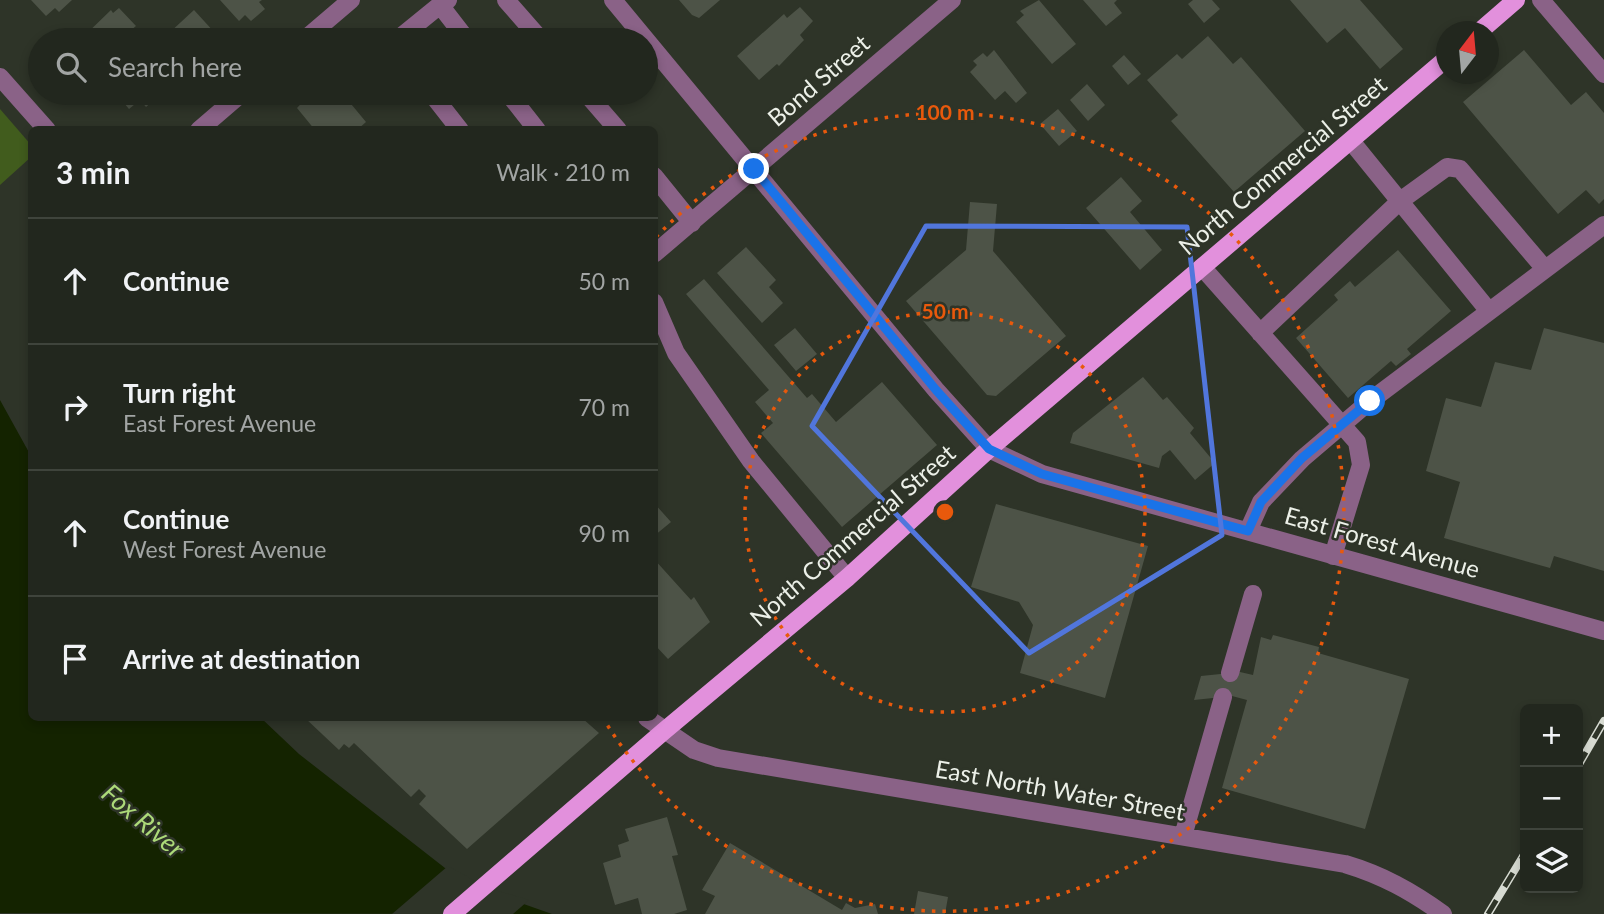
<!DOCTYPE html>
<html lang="en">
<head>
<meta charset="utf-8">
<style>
  body { margin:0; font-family:Lato,sans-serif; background:#2a2f27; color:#f1f3f6 }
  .controls { position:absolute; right:21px; bottom:21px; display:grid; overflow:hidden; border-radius:10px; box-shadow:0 4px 10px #0003 }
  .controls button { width:63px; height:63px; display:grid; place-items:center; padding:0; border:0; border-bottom:2px solid #3f443c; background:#22271e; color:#f1f3f6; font:35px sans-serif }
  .compass { position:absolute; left:1436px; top:21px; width:63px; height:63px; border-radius:50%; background:#22271e; box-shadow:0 4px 10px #0003; rotate:16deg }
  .stop { position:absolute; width:21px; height:21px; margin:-16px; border:5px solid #1a73e8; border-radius:50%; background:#fff }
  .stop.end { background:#1a73e8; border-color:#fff; box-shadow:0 2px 7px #0008 }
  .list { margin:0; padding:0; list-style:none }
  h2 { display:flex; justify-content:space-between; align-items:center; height:91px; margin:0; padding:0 28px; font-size:30px }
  h2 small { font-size:23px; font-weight:400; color:#a2a5a4 }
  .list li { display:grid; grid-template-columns:46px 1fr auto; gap:21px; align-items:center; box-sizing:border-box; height:126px; padding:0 28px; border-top:2px solid #3f443c }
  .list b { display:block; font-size:26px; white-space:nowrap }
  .list p { margin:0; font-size:23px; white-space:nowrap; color:#a2a5a4 }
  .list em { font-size:23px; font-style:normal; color:#a2a5a4 }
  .icon { flex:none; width:38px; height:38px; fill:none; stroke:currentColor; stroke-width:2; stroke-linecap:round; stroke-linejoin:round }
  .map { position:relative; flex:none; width:1604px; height:914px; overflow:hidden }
  .search { position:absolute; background:#22271e; box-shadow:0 4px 10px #0003; left:28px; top:28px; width:630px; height:77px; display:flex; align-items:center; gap:18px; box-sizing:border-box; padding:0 24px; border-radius:38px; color:#a2a5a4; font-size:26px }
  .panel { position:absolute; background:#22271e; box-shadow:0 4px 10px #0003; left:28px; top:126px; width:630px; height:595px; border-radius:10px }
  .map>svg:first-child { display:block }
</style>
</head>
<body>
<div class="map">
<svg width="1604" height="914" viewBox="0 0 1604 914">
  <rect width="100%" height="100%" fill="#2e3428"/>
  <path fill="#415c1d" d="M0,109L32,146L31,157L0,185Z"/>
  <path fill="#142300" d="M0,400L31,456L32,718H261L299,754L445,868L487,891L552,914L0,913Z"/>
  <path fill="#2e3428" d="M448,866L488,888L529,900L513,914H392Z"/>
  <path fill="#4d5347" d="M31,0H72L59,12L55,8L46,16Z
    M220,0H262L259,2L265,9L251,21L245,15L239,21Z
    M679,0H720L699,18L692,15Z
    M1039,0L1076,44L1052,64L1016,22L1024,15L1020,11Z
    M1083,0H1117L1114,3L1122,13L1106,26Z
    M1193,0H1212L1220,9L1204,23L1188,4Z
    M1290,0H1360L1403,49L1380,69L1345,28L1327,43Z
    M800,7L813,21L800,35L804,40L779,66L777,64L759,80L737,56L784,14L787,18Z
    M119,8L136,26L130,31L138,40H80L111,10L113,13Z
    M194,10L215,33L206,40H173L168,34Z
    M1208,36L1233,64L1241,57L1305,131L1234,192L1171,121L1178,115L1147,80L1177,54L1182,59Z
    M994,50L1027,93L1016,103L1005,91L995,100L970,72L977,65L973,61L983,53L987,57Z
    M1524,50L1571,105L1586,92L1604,113V199L1599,204L1586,190L1558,214L1463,102Z
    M1124,55L1141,74L1128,85L1112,66Z
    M1087,84L1105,105L1088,121L1070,100Z
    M122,93H162L146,107L140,100L129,109L118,96Z
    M311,93H342L366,122L357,130H315L297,108Z
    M1058,109L1077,131L1059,146L1040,124Z
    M1121,177L1142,201L1130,212L1162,250L1140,270L1086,208Z
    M970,202L997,204L993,251L1066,336L996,396L987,395L906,301L966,250Z
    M746,247L776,280L769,287L783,303L762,323L717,273Z
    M1398,250L1451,311L1407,349L1411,354L1396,366L1391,361L1348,398L1296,338L1338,300L1334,295L1350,281L1355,287Z
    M704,279L807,398L812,394L836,422L882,382L937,445L842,527L761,433L773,423L755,402L769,390L686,294Z
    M795,328L817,354L796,371L774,345Z
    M1544,328L1604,343V571L1554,556L1550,568L1444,538L1460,482L1426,471L1446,398L1481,407L1495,362L1531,370Z
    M1143,377L1163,400L1167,397L1194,428L1190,433L1215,463L1195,480L1170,450L1162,456L1159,468L1070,443L1073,433Z
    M654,503L671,522L654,536Z
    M996,504L1148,546L1105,698L1020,673L1033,625L1019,602L971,587Z
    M654,559L691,600L694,597L710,622L668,659L654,644Z
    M1273,635L1319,647L1318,653L1409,679L1365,829L1222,788L1247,700L1232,696L1194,700L1201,676L1240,672L1253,675L1261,637L1271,640Z
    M305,718H582L599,733L467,849L419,804L426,796L419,789L411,797L354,743L349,748L344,744L339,750Z
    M667,817L678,855L672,856L687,910L674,914H642L638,898L615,905L603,863L621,857L618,845L629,841L625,829Z
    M730,843L842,910L846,903L855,908L875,904L878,914H705L715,896L702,890Z
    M918,891L948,897L945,914H914Z"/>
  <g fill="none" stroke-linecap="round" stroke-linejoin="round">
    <path stroke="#8a6287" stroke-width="18" d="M448,0L440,5L467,40
      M506,0L541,40
      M613,0L936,390L989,449L1042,474L1604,631
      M1541,0L1604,74
      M304,40L351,0
      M397,40L440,5
      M0,77L47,130
      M431,93L460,130
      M508,93L537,130
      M586,93L618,130
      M199,130L242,93
      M1351,141L1488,310
      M654,176L692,223
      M654,254L952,0
      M1202,267L1357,442L1361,465L1333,556
      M654,302L676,353L751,461L847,578
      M1260,333L1400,201L1447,167L1460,169L1545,269
      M1248,531L1261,502L1302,459L1370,401L1604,225
      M1230,673L1253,594
      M647,718L694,750L718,758L1345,864C1382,875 1411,891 1443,914
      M1183,836L1223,697"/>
    <path stroke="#e290dc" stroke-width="18" d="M1479,32L1516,0
      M452,914L664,731L847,578L989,449L1446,59"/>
    <g stroke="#d7dbd2" stroke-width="8">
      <path id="rail" d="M1578,766L1604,721
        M1488,914L1525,853"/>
    </g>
    <use href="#rail" stroke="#2e3428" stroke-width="5" stroke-dasharray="16" stroke-linecap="butt"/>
  </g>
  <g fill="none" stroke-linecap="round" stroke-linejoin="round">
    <path stroke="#1a73e8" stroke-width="9" d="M754,169L936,390L989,449L1042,474L1248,531L1261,502L1302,458L1370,401"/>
  </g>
  <path fill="none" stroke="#5176dc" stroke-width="5" stroke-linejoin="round" d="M926,226L1187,227L1222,535L1029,653L812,426Z"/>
  <g fill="none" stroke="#e8590c" stroke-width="3.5" stroke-dasharray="3.5 7">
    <circle cx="945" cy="512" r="200"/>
    <path d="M656 237A399 399 0 1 1 603 718"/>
  </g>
  <g text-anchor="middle" stroke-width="5" stroke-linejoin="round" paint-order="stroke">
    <g font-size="24" fill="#ecf0e8" stroke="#2e3428">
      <text transform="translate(819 81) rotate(-41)" y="8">Bond Street</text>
      <text transform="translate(1283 166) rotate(-40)" y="8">North Commercial Street</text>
      <text transform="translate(853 536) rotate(-41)" y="8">North Commercial Street</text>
      <text transform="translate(1382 543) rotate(16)" y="8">East Forest Avenue</text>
      <text transform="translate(1060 791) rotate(10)" y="8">East North Water Street</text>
    </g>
    <g font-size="26" font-style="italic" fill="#acd979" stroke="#2e3428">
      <text transform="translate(143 821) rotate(40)" y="9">Fox River</text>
    </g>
  </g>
  <circle cx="945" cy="512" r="10" fill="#e8590c" stroke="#2e3428" stroke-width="3.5"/>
  <g font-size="21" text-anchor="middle" font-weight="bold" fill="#e8590c" stroke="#2e3428" stroke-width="5" stroke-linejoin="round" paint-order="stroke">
    <text x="945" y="120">100 m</text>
    <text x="945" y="319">50 m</text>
  </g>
</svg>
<div class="controls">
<button>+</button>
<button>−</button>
<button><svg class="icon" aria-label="layers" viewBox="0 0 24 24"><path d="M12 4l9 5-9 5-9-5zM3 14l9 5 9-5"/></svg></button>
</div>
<svg class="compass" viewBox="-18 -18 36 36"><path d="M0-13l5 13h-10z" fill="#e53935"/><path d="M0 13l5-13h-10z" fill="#a2a5a4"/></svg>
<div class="stop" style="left:1370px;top:401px"></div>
<div class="stop end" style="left:754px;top:169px"></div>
<div class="search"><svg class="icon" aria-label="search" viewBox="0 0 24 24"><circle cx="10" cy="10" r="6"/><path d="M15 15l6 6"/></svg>Search here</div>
<section class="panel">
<h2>3 min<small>Walk · 210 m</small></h2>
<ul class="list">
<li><svg class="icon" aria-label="ahead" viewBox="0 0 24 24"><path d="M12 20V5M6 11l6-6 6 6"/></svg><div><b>Continue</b></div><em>50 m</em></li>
<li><svg class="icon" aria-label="right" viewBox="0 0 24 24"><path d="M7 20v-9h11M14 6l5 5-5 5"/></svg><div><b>Turn right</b><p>East Forest Avenue</p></div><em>70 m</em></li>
<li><svg class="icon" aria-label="ahead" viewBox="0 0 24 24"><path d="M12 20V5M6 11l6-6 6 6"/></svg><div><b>Continue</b><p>West Forest Avenue</p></div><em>90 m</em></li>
<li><svg class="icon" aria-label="arrive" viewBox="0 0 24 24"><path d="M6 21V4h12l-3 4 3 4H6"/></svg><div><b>Arrive at destination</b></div></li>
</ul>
</section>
</div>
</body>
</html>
